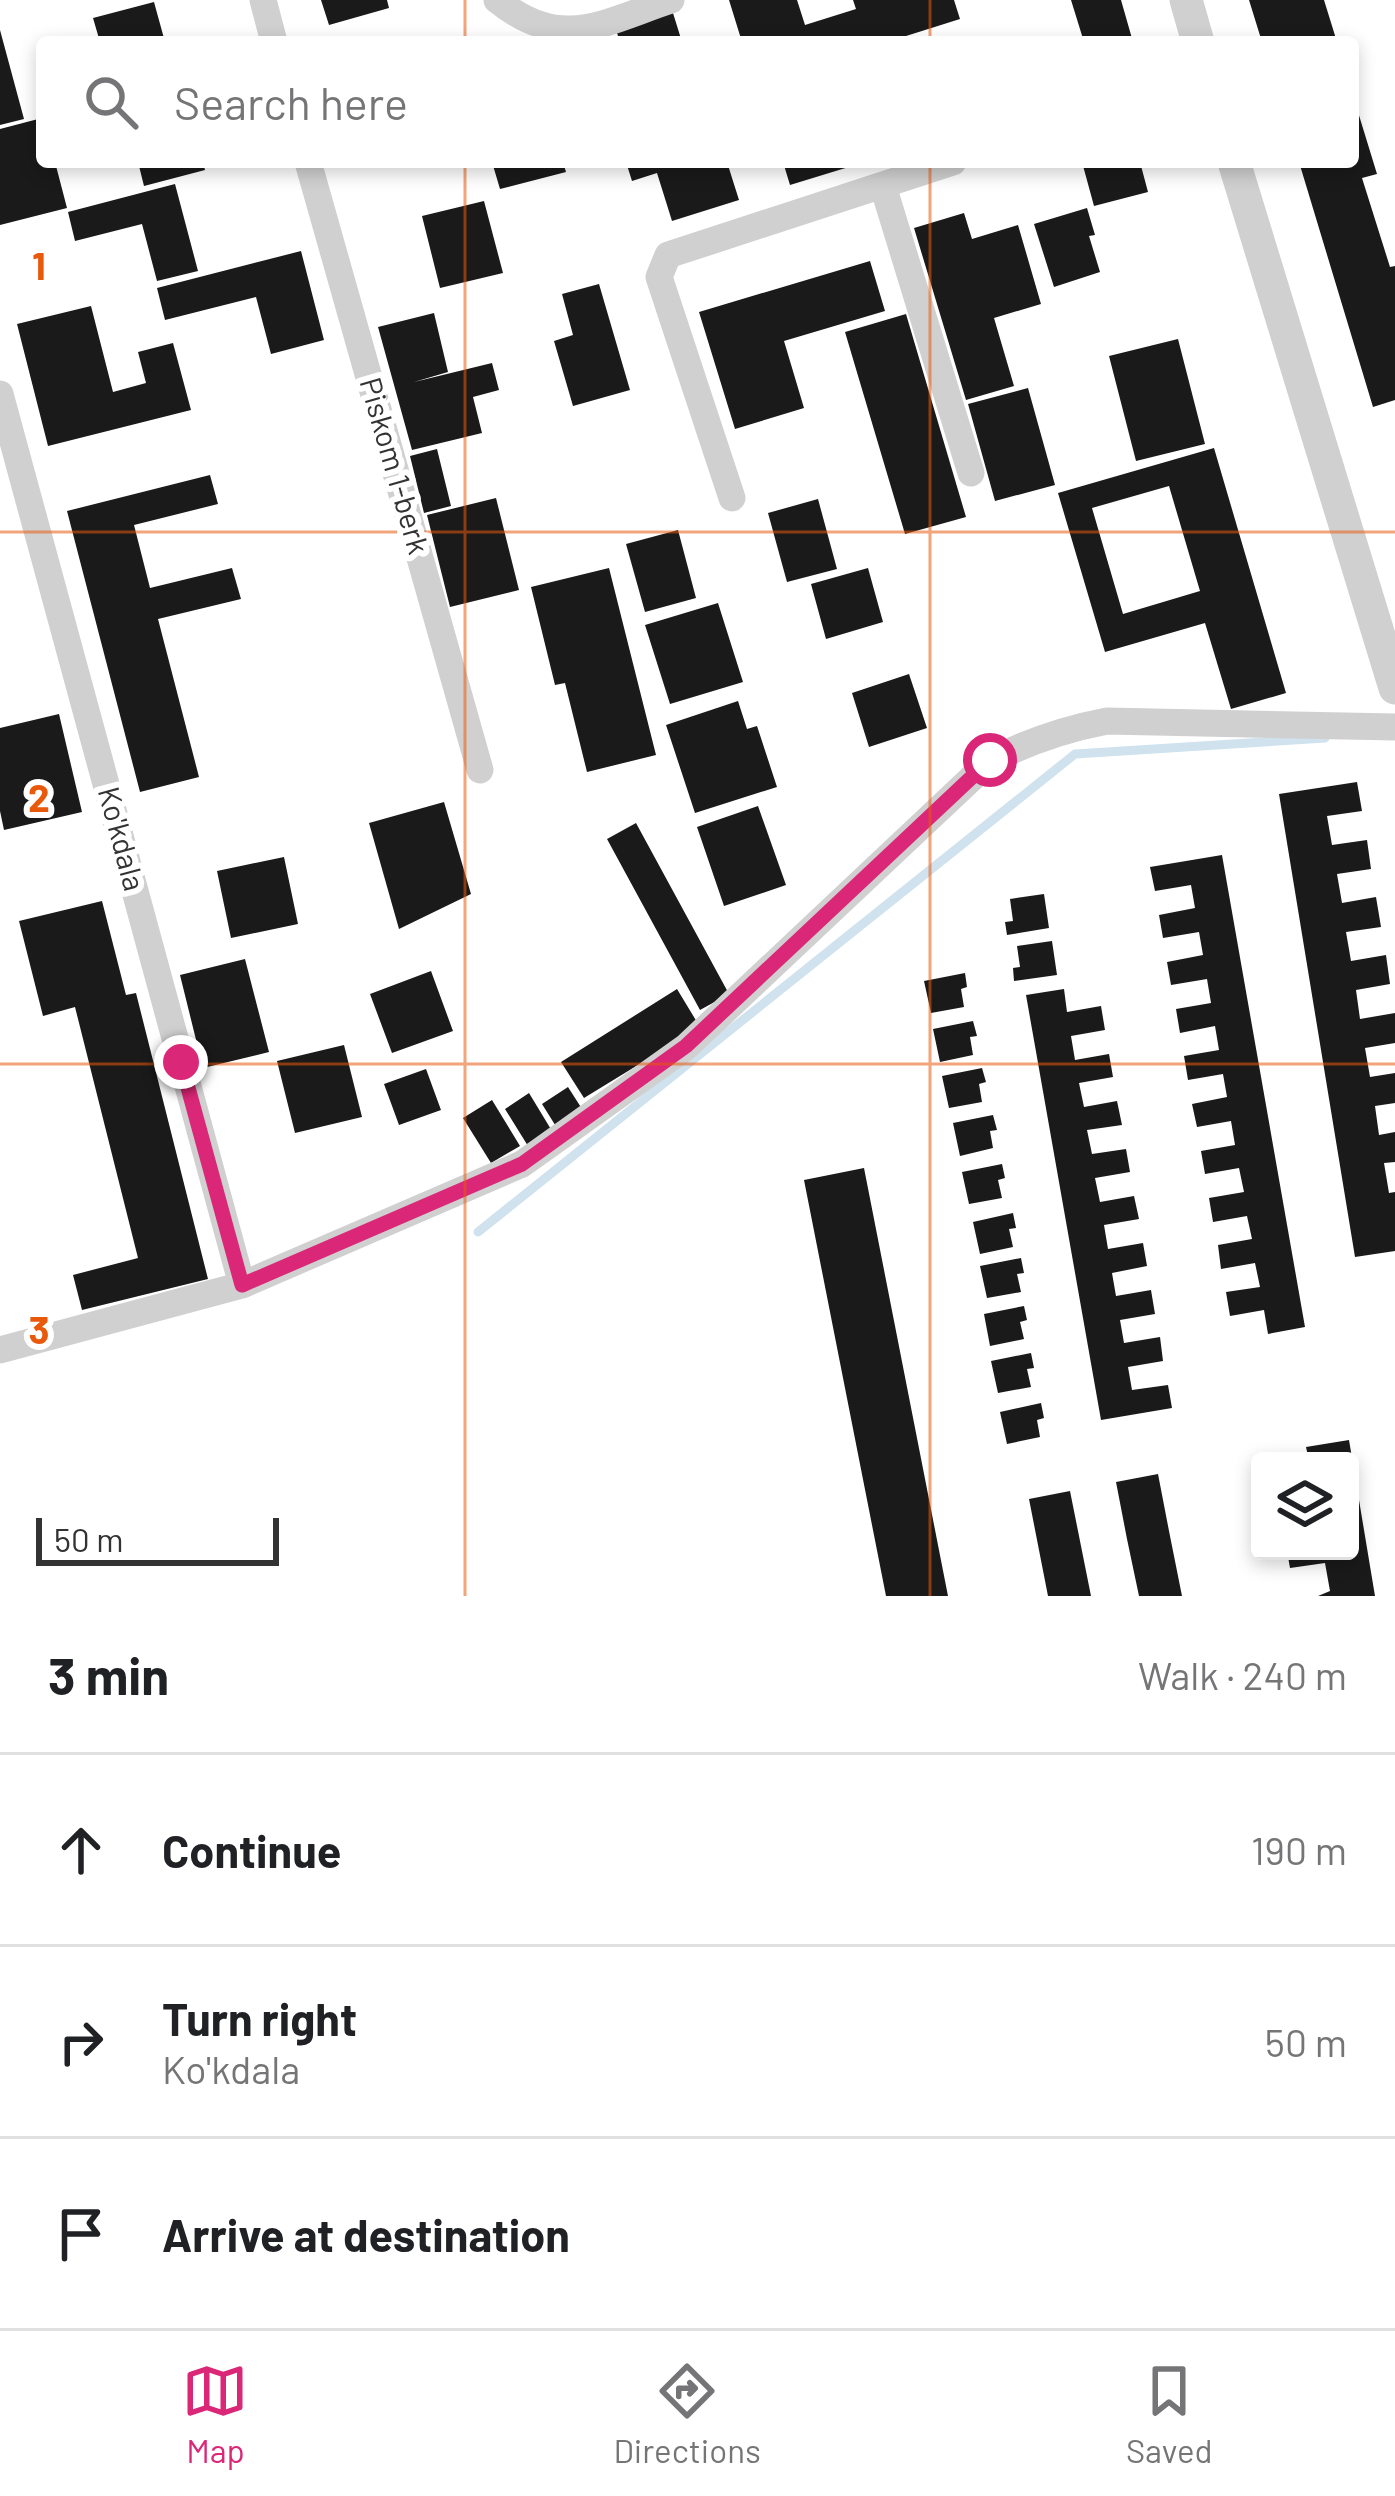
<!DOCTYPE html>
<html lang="en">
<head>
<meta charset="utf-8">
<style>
  body { margin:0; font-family:Barlow,sans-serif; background:#f2f2f2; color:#202124 }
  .controls { position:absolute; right:36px; bottom:36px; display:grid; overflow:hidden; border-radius:12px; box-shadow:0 6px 18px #0003 }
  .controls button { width:108px; height:108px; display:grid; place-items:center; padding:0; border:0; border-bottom:3px solid #e0e0e0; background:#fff; color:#202124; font:60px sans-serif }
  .scale { position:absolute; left:36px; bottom:30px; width:243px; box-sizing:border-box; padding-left:12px; border:6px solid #333; border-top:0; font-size:33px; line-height:42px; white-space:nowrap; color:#333; -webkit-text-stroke:9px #fff; paint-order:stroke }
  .stop { position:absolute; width:36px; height:36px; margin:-27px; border:9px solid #db2777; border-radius:50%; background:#fff }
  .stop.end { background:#db2777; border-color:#fff; box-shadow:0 3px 12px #0008 }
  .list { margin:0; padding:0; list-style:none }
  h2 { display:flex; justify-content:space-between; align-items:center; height:156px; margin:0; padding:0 48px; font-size:51px }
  h2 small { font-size:39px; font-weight:400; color:#757577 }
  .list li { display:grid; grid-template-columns:78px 1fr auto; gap:36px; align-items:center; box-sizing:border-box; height:192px; padding:0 48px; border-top:3px solid #e0e0e0 }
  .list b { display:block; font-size:45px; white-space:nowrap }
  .list p { margin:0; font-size:39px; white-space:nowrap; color:#757577 }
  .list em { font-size:39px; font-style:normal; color:#757577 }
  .icon { flex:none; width:66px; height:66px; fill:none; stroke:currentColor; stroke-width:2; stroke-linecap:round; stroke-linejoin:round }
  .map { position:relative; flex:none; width:1395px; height:1596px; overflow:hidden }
  .search { position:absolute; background:#fff; box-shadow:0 6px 18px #0003; left:36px; right:36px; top:36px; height:132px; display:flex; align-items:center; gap:30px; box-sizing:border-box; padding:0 42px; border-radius:12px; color:#757577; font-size:45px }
  .sheet { height:732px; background:#fff }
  nav { display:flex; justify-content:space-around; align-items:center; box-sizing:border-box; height:168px; border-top:3px solid #e0e0e0; background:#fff; font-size:33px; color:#757577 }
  nav a { display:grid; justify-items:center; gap:6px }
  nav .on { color:#db2777 }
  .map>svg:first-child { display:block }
</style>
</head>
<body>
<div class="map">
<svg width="1395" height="1596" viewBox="0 0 1395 1596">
  <rect width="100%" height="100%" fill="#fff"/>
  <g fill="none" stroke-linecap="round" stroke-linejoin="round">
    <path stroke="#cfe2ee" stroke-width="9" d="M478,1232L1075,754L1325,738"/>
  </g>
  <path fill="#1a1a1a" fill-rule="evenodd" d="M321,0H387L389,8L329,25Z
    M729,0H797L805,25L856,9L853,0H954L960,19L887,42H742Z
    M1071,0H1121L1133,42H1084Z
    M1249,0H1324L1337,42H1262Z
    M154,2L165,42H100L93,18Z
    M673,13L682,42H620L616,30Z
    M0,30L24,119L0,125Z
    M1354,99L1377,174L1362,178L1390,267L1395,266V400L1373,407L1299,162H1353Z
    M42,118V162H55L67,208L0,225V129Z
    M138,162H203L205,170L144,186Z
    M492,162H563L566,172L500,189Z
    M626,162H727L739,200L672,221L657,173L632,181Z
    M783,162H850L852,166L790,185Z
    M1082,162H1140L1148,192L1094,206Z
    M175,184L198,271L157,281L142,224L75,241L68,212Z
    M484,201L503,273L440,288L422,216Z
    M1087,208L1095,235L1089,236L1100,272L1054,287L1034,224Z
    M964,213L972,239L1018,225L1041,304L994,318L1014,386L966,400L914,228Z
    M301,251L324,340L271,354L256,297L165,320L157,288Z
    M870,261L885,311L784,341L804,408L735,429L699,312Z
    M599,284L630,390L573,406L554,341L573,335L562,294Z
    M91,306L113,392L146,383L138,352L173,343L191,410L48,446L17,324Z
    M434,313L448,372L414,382L492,363L499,390L473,397L482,433L412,450L378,327Z
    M906,314L966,517L905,534L845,332Z
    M1178,339L1205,444L1136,461L1109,356Z
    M1028,388L1055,485L995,501L968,404Z
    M1214,448L1286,693L1231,709L1205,623L1105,652L1058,493ZM1169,486L1200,591L1123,614L1092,508Z
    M437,449L451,506L424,513L410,456Z
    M210,475L218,504L134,525L150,588L232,568L241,599L158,619L199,777L140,792L67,511Z
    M496,498L519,590L450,607L427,515Z
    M818,499L837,569L787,582L768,513Z
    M678,530L696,598L645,612L626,544Z
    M609,568L656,755L587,772L565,683L555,685L531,587Z
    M868,568L883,622L826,639L811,584Z
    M718,603L743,682L670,704L645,625Z
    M909,674L927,728L869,747L852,693Z
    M738,701L747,729L757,726L777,787L695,813L666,725Z
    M59,714L82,812L4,830L0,811V728Z
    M1357,782L1362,811L1327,816L1332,845L1367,840L1371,869L1337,874L1342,903L1376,897L1381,927L1346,932L1351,961L1386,955L1390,984L1356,990L1360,1019L1395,1013V1043L1365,1048L1370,1077L1395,1073V1103L1375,1106L1379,1135L1395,1132V1162L1384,1163L1389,1193L1395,1192V1251L1355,1257L1279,794Z
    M444,802L471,894L399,929L369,823Z
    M758,806L786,885L724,906L697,827Z
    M636,823L729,994L700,1010L607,839Z
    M1222,855L1305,1327L1268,1334L1264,1310L1230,1316L1226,1292L1260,1287L1255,1263L1221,1269L1218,1245L1252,1239L1247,1216L1213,1222L1209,1198L1244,1192L1239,1168L1205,1174L1201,1151L1235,1145L1231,1121L1197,1127L1192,1104L1227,1097L1223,1074L1188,1080L1184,1056L1219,1050L1215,1026L1180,1033L1176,1009L1211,1003L1207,979L1171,985L1167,962L1203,955L1199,932L1163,938L1159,915L1195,908L1191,885L1155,891L1150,867Z
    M284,857L298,924L231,938L217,871Z
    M1044,894L1049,928L1007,935L1005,922L1013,921L1010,899Z
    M102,901L126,995L136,993L208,1279L82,1310L73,1275L138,1258L75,1007L43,1016L19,921Z
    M1052,941L1057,975L1014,981L1013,968L1020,967L1017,946Z
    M245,959L269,1052L203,1068L180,975Z
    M431,971L453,1031L392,1053L370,994Z
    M965,973L967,987L961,989L964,1007L931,1013L924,981Z
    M677,989L700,1027L584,1098L561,1062Z
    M1064,989L1067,1012L1101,1006L1105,1030L1071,1036L1075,1060L1109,1054L1113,1077L1079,1083L1084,1107L1117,1101L1122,1125L1087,1130L1092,1154L1126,1149L1130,1172L1095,1178L1100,1202L1134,1196L1139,1219L1104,1225L1108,1249L1143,1243L1147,1266L1112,1273L1116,1296L1151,1290L1155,1314L1120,1320L1124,1343L1160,1337L1163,1361L1128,1367L1132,1390L1168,1385L1172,1408L1101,1420L1026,995Z
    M973,1021L977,1036L970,1037L973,1055L940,1062L933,1029Z
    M344,1045L362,1117L295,1133L277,1061Z
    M982,1068L986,1082L979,1084L982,1102L949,1108L942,1076Z
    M426,1069L441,1110L399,1125L384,1084Z
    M568,1087L584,1112L557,1128L542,1104Z
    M529,1093L552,1131L528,1146L505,1109Z
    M492,1100L520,1146L491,1163L463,1118Z
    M993,1115L997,1130L990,1131L993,1148L960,1156L953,1123Z
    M1002,1164L1005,1178L998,1180L1002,1198L969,1204L962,1172Z
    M864,1168L948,1596H886L804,1180Z
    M1013,1213L1016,1228L1009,1229L1013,1247L980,1254L973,1222Z
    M1021,1258L1024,1273L1017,1274L1021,1292L987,1298L980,1266Z
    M1024,1306L1027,1320L1020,1322L1024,1339L990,1346L984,1314Z
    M1031,1353L1034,1368L1027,1369L1031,1387L998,1393L991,1361Z
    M1041,1403L1044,1418L1037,1420L1040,1437L1007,1444L1000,1412Z
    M1349,1440L1375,1596H1318L1330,1591L1325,1563L1290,1568L1287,1551H1350V1461H1309L1306,1447Z
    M1158,1474L1169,1531L1182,1596H1139L1127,1539L1116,1482Z
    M1070,1491L1091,1596H1048L1029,1499Z"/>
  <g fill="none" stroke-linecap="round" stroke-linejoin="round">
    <path stroke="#d0d0d0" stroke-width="27" d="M263,0L274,42
      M497,0C561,52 602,23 671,0
      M308,162L480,770
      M883,186L971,473
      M0,394L242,1285
      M732,498L659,277L668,255L953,162
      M0,1350L242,1285L522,1164L686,1047L990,761C1029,741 1065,729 1107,721L1395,727"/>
    <path stroke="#d0d0d0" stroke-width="33" d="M1186,0L1198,42
      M1234,162L1395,688"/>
  </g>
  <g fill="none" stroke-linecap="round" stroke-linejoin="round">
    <path stroke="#db2777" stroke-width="15" d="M181,1062L242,1285L522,1164L686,1046L990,760"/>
  </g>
  <path fill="none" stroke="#e8590c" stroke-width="3" stroke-opacity="0.55" d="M465,0V42M930,0V42M465,162V1596M930,162V1596M0,532H1395M0,1064H1395"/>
  <g text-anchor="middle" stroke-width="12" stroke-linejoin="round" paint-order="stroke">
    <g font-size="30" fill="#333" stroke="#fff">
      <text transform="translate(394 466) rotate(74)" y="10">Piskom 1-berk</text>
      <text transform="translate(121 839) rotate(75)" y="10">Ko'kdala</text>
    </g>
  </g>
  <g font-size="39" text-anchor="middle" font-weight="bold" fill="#e8590c" stroke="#fff" stroke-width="12" stroke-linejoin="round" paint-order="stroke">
    <text x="39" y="280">1</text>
    <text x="39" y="812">2</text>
    <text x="39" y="1344">3</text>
  </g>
</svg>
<div class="controls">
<button><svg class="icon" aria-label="layers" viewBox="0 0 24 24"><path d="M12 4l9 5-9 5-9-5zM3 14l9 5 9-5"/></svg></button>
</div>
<div class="scale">50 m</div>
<div class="stop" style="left:990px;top:760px"></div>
<div class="stop end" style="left:181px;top:1062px"></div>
<div class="search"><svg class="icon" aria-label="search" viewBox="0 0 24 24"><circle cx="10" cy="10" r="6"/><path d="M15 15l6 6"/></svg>Search here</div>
</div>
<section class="sheet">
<h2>3 min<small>Walk · 240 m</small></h2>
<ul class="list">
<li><svg class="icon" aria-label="ahead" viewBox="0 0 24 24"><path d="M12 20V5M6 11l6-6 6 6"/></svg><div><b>Continue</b></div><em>190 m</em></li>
<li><svg class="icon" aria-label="right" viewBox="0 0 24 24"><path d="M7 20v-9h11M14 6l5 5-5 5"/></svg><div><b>Turn right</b><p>Ko'kdala</p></div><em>50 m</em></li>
<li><svg class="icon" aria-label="arrive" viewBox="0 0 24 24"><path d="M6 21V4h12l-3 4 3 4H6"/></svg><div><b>Arrive at destination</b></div></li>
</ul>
</section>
<nav>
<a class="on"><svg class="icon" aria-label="map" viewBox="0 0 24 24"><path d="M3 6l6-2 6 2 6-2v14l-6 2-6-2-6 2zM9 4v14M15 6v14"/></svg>Map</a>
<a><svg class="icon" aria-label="directions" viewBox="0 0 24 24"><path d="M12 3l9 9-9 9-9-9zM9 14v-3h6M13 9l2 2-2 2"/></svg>Directions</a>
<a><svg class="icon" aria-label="saved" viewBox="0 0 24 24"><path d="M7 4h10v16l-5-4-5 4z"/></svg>Saved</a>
</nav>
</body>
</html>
